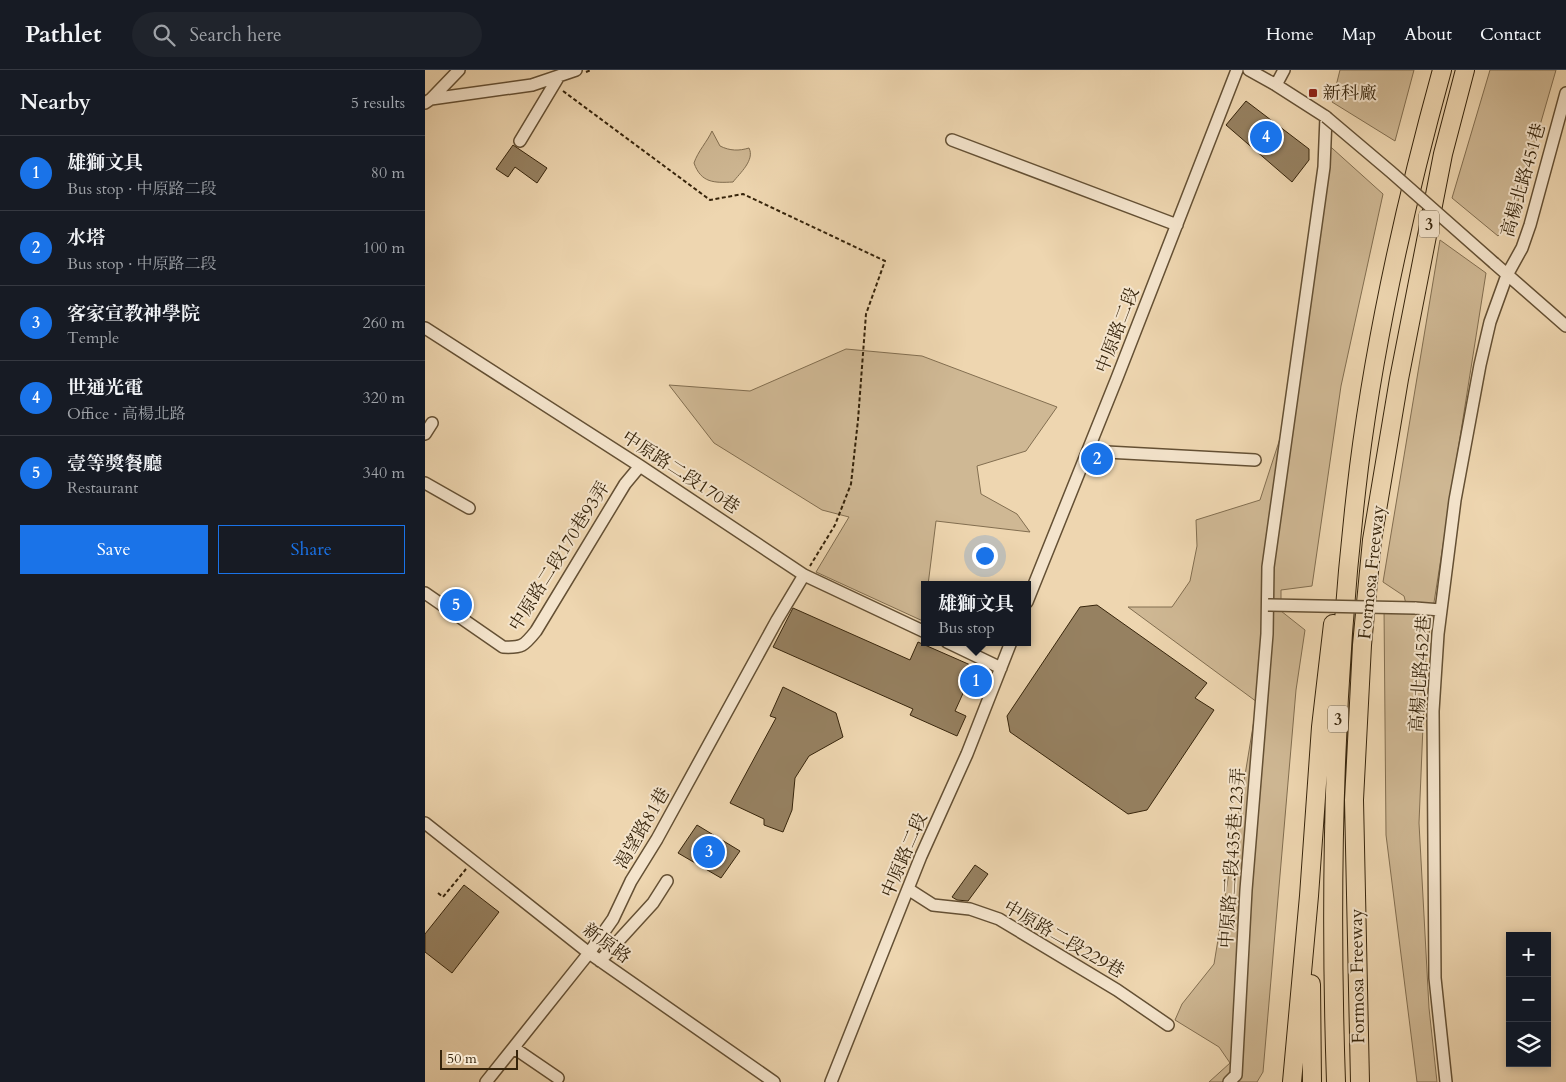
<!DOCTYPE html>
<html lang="en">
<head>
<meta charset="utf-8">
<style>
  body { margin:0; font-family:Cardo,"Noto Serif TC",serif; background:#20242c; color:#f1f3f6 }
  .controls { position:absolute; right:15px; bottom:15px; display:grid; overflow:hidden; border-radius:0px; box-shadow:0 2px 8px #0003 }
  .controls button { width:45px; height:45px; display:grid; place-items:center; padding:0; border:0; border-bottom:1px solid #363941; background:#171b24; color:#f1f3f6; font:25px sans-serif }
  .scale { position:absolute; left:15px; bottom:12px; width:78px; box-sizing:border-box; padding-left:5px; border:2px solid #36240b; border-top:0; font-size:14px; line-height:18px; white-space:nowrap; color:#36240b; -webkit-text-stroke:4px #f4e4cc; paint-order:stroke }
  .you { position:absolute; left:559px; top:485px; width:18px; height:18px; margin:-12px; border:4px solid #fff; border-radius:50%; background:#1a73e8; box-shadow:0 0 0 8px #1a73e833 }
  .badge { display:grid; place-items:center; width:32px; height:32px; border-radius:50%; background:#1a73e8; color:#fff; font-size:16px; font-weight:700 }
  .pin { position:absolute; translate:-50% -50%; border:2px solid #fff; box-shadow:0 1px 5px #0006 }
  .popup { position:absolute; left:496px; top:511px; width:110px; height:65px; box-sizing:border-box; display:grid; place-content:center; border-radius:0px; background:#171b24; filter:drop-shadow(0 1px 4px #0005); font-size:16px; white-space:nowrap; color:#9ea1a6 }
  .popup b { font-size:19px; color:#f1f3f6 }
  .popup::after { content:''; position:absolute; left:50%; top:100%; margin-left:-10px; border:10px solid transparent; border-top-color:#171b24 }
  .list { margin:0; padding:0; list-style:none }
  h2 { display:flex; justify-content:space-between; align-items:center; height:65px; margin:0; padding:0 20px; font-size:21px }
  h2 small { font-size:16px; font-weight:400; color:#9ea1a6 }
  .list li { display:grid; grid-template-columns:32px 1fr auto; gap:15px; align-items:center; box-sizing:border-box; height:75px; padding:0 20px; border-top:1px solid #363941 }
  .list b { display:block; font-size:19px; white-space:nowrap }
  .list p { margin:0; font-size:16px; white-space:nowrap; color:#9ea1a6 }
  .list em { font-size:16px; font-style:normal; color:#9ea1a6 }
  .actions { display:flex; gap:10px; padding:15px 20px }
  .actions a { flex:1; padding:11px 0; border:1px solid #1a73e8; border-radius:0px; text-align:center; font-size:18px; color:#1a73e8 }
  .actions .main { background:#1a73e8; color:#fff }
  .icon { flex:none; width:28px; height:28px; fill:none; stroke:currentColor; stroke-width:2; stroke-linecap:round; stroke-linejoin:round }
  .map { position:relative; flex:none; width:1141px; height:1012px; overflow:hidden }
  header { display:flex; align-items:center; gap:30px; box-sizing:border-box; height:70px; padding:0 25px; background:#171b24; border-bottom:1px solid #363941 }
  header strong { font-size:24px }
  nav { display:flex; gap:28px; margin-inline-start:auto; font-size:18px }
  .search { width:350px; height:45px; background:#20242c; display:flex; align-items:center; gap:12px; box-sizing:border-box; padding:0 18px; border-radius:28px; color:#9ea1a6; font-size:19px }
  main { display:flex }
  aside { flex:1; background:#171b24 }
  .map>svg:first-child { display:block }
</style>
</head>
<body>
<header>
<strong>Pathlet</strong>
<div class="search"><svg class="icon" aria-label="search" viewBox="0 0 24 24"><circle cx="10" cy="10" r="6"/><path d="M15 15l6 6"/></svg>Search here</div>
<nav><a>Home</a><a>Map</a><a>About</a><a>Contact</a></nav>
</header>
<main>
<aside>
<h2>Nearby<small>5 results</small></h2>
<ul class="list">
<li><span class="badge">1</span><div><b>雄獅文具</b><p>Bus stop · 中原路二段</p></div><em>80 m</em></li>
<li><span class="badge">2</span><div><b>水塔</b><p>Bus stop · 中原路二段</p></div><em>100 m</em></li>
<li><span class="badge">3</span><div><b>客家宣教神學院</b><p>Temple</p></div><em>260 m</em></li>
<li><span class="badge">4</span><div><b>世通光電</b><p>Office · 高楊北路</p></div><em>320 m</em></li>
<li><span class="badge">5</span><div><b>壹等獎餐廳</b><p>Restaurant</p></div><em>340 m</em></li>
</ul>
<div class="actions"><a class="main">Save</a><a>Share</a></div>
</aside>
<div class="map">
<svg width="1141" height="1012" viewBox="0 0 1141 1012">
  <rect width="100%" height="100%" fill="#eed6b0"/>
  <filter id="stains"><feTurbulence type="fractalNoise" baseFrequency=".004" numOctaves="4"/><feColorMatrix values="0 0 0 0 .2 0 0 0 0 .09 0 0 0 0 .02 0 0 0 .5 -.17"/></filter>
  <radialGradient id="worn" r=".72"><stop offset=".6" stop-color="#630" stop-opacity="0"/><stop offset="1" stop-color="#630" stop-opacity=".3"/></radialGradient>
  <path fill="#cfb894" stroke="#826e50" d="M915,0H989L970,71L907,32Z
    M1065,0H1131L1087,152L1073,166L1027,128Z
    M287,61L295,76C305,81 314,81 324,78C330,90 315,103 308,112C289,113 276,113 269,93C273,81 282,72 287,61Z
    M898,70L958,124L916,316L887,516L856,520V541L880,560L871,620L838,1002L832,1012H784L805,993L794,977L750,950L757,934L789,894L832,632L703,537H747L765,511L772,476L771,450L835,430L861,350Z
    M1015,170L1061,203L1001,583L994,753L1004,938L1012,1012H992L961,765L959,537L981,534L979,526L958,512Z
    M421,279L497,286L632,337L601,381L552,396L556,424L592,444L605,462L511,451L503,515H500V552L391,502L424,447L397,440L289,373L244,315L325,321Z"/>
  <path fill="#968161" stroke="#36240b" d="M821,31L884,79V90L867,112L801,55Z
    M88,75L122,98L112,113L90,97L83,107L71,99Z
    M672,535L782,613L770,628L789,640L722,740L703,744L585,662L582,646L655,537Z
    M368,538L485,590L493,572L550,597L530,641L541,646L532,666L485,645L488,639L348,577Z
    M358,617L411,643L418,667L384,686L370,708L367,740L358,762L339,755V749L305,733L351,648L345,646Z
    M272,755L315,781L296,808L253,783Z
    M550,795L563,804L543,831L532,830L527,827Z
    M39,815L74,842L27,903L0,882V864Z"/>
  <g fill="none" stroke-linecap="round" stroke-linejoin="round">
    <g stroke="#645034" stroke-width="14">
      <path id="minor" d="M851,15L859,0
        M6,29L34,0
        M0,33L6,29L107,15L151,0
        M527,70L752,155
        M95,71L134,6
        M1069,193L1141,256
        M0,258L215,396L379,505L500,562
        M0,364L7,353
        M663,381L830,390
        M0,413L44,438
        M0,523L78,577C97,578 99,576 111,561L200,414L215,396
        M602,532L692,308L812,0
        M990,538L1016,540
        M522,572L576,598
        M0,753L164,883L349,1012
        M483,819L508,835L545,839L574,849L692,920L743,955
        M175,891L228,833L242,811
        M89,978L133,1008
        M61,1012L164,883L188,849L206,811L232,769L352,550L379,505
        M406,1012L496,786L542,684L586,572
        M804,1012L811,1005L821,820L842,564L843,497L899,97L901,47L851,15L824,0
        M1021,1012L1010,908L1008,641L1013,564L1030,430L1055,295L1065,252L1082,205L1097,178L1105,155L1141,23"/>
    </g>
    <g stroke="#36240b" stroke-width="20">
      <path id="highway" d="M886,914L887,1012
        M867,1012L884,826L896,657L908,554
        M911,1012C904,807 909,601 934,397C951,263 981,130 1017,0
        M935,1012L929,730L937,575L947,470L974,309L1018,84L1040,0"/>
    </g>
    <path stroke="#36240b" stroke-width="2" stroke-dasharray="4 2.5" stroke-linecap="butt" d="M161,2L166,0
      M138,21L285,130L318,124L460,191L441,244L433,350L426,414L410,455L385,496
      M13,823L18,827L41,799"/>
    <use href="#minor" stroke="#f4e4cc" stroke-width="11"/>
    <use href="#highway" stroke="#eed6b0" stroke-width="18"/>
    <g stroke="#645034" stroke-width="14" stroke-linecap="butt">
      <path id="minor-bridge" d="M901,47L966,102L1069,193
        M843,535L990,538"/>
    </g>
    <use href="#minor-bridge" stroke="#f4e4cc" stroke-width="11"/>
  </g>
  <rect fill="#8f2418" stroke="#f4e4cc" stroke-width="2" x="883" y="18" width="10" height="10" rx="2.5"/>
  <g text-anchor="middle" stroke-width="4" stroke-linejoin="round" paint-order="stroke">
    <g fill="#f4e4cc" stroke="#6f5e45" stroke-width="1">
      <rect x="994" y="140.5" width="20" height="27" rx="4"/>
      <rect x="903" y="635.5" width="20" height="27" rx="4"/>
    </g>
    <g font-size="16" font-weight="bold" fill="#36240b">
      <text x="1004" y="160">3</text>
      <text x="913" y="655">3</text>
    </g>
    <g font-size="18" fill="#36240b" stroke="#f4e4cc" text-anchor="start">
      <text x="898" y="29">新科廠</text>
    </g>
    <g font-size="18" fill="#36240b" stroke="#f4e4cc">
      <text transform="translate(1098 110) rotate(-74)" y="6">高楊北路451巷</text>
      <text transform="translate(692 260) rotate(-69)" y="6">中原路二段</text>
      <text transform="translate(256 402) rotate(33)" y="6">中原路二段170巷</text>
      <text transform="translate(134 486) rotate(-58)" y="6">中原路二段170巷93弄</text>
      <text transform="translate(946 502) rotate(-84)" y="6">Formosa Freeway</text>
      <text transform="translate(995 604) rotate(-86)" y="6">高楊北路452巷</text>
      <text transform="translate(217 758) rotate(-60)" y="6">渴望路81巷</text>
      <text transform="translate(479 785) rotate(-67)" y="6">中原路二段</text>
      <text transform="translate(807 788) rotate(-86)" y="6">中原路二段435巷123弄</text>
      <text transform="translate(639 869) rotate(30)" y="6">中原路二段229巷</text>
      <text transform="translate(182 873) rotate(36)" y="6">新原路</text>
      <text transform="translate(932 906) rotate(-91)" y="6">Formosa Freeway</text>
    </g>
  </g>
  <rect width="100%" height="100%" filter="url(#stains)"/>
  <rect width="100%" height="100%" fill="url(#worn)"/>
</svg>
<div class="controls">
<button>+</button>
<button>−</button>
<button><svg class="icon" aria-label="layers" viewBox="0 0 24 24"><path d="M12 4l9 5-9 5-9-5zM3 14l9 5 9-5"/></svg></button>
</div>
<div class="scale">50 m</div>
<div class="you"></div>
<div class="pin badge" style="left:551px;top:611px">1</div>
<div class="popup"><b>雄獅文具</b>Bus stop</div>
<div class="pin badge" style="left:672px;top:389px">2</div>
<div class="pin badge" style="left:284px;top:782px">3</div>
<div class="pin badge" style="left:841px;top:67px">4</div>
<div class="pin badge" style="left:31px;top:535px">5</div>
</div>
</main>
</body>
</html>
